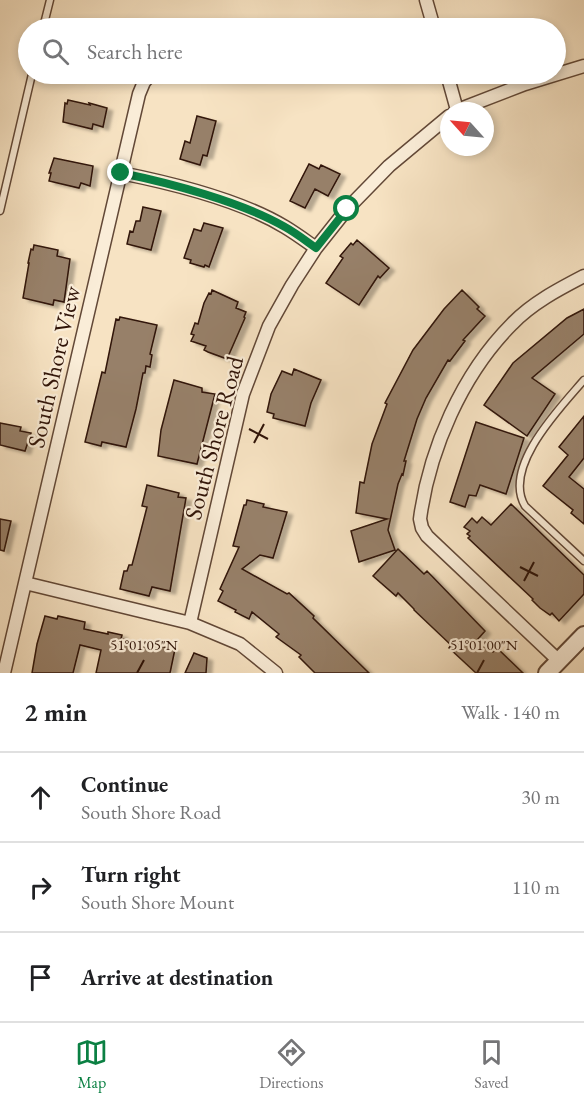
<!DOCTYPE html>
<html lang="en">
<head>
<meta charset="utf-8">
<style>
  body { margin:0; font-family:"EB Garamond",serif; background:#f6f6f6; color:#202124 }
  .compass { position:absolute; left:440px; top:102px; width:54px; height:54px; border-radius:50%; background:#fff; box-shadow:0 3px 9px #0003; rotate:297deg }
  .stop { position:absolute; width:18px; height:18px; margin:-14px; border:4px solid #0b8043; border-radius:50%; background:#fff }
  .stop.end { background:#0b8043; border-color:#fff; box-shadow:0 2px 6px #0008 }
  .list { margin:0; padding:0; list-style:none }
  h2 { display:flex; justify-content:space-between; align-items:center; height:78px; margin:0; padding:0 24px; font-size:26px }
  h2 small { font-size:20px; font-weight:400; color:#757577 }
  .list li { display:grid; grid-template-columns:39px 1fr auto; gap:18px; align-items:center; box-sizing:border-box; height:90px; padding:0 24px; border-top:2px solid #e0e0e0 }
  .list b { display:block; font-size:22px; white-space:nowrap }
  .list p { margin:0; font-size:20px; white-space:nowrap; color:#757577 }
  .list em { font-size:20px; font-style:normal; color:#757577 }
  .icon { flex:none; width:33px; height:33px; fill:none; stroke:currentColor; stroke-width:2; stroke-linecap:round; stroke-linejoin:round }
  .map { position:relative; flex:none; width:584px; height:673px; overflow:hidden }
  .search { position:absolute; background:#fff; box-shadow:0 3px 9px #0003; left:18px; right:18px; top:18px; height:66px; display:flex; align-items:center; gap:15px; box-sizing:border-box; padding:0 21px; border-radius:33px; color:#757577; font-size:22px }
  .sheet { height:348px; background:#fff }
  nav { display:flex; justify-content:space-around; align-items:center; box-sizing:border-box; height:84px; border-top:2px solid #e0e0e0; background:#fff; font-size:16px; color:#757577 }
  nav a { display:grid; justify-items:center; gap:3px }
  nav .on { color:#0b8043 }
  .map>svg:first-child { display:block }
</style>
</head>
<body>
<div class="map">
<svg width="584" height="673" viewBox="0 0 584 673">
  <defs>
    <filter id="shadow"><feDropShadow dx="5.5" dy="3" stdDeviation="1.5" flood-color="#0004"/></filter>
  </defs>
  <rect width="100%" height="100%" fill="#f7e3c3"/>
  <filter id="stains"><feTurbulence type="fractalNoise" baseFrequency=".00333" numOctaves="4"/><feColorMatrix values="0 0 0 0 .2 0 0 0 0 .09 0 0 0 0 .02 0 0 0 .5 -.17"/></filter>
  <radialGradient id="worn" r=".72"><stop offset=".6" stop-color="#630" stop-opacity="0"/><stop offset="1" stop-color="#630" stop-opacity=".3"/></radialGradient>
  <path fill="#978069" stroke="#301408" stroke-width="1.5" filter="url(#shadow)" d="M68,100L90,105L89,103L107,108L103,127L93,124L92,129L63,122L65,103L67,104Z
    M197,116L216,121L207,156L203,155L200,165L180,159L185,141L190,143Z
    M54,158L93,166L90,186L81,183L79,188L49,181L51,173H49Z
    M309,164L319,169L321,165L340,174L328,196L315,189L305,208L290,201Z
    M143,207L161,211L151,250L127,244L130,231L133,232L136,221H140Z
    M204,223L223,228L209,267L205,265L204,267L190,263L191,260L184,258L194,229L201,231Z
    M357,240L389,268L380,278L378,276L359,305L326,283L343,258L340,256L351,243L353,245Z
    M34,245L58,250L57,256L70,259L64,302L54,300L53,305L23,298L29,263H28L31,249L33,250Z
    M212,290L238,302L236,308L246,312L244,317L245,318L227,359L208,352L204,350L206,346L191,341L194,335L191,334L195,323L198,324L204,303L209,293L211,294Z
    M462,290L479,307L477,309L485,316L463,340L465,341L450,361L448,360L426,398L417,419L404,461H406L403,475L402,474L398,484L388,530L395,550L359,562L351,531L387,519L356,513L360,482L364,483L372,444L387,404L385,403L413,350L444,309Z
    M584,309V334L532,378L555,394L527,436L484,405L513,363L567,318Z
    M120,317L157,325L150,354L152,355L150,367L146,366L145,373H143L136,409L126,447L102,442L101,446L85,442L102,372L105,373L116,319L119,320Z
    M294,369L321,380L311,403L305,426L273,418L274,414L267,412L271,394L282,371L292,375Z
    M174,380L202,388V392L215,394L197,464L158,456L161,430Z
    M584,416V458L569,477L584,489V524L571,513L573,510L543,486L568,455L559,447Z
    M476,422L524,438L506,494L480,485L476,496L469,495L465,507L450,502Z
    M0,423L21,427L20,431L31,433L25,451L0,445Z
    M147,485L179,493L178,497L186,498L170,591L152,587L149,596L120,589L124,571H127L129,565H132L137,546L147,507L142,506Z
    M247,500L264,504L263,507L287,512L273,558L260,555L242,569L287,594L289,593L314,616L313,618L369,673H315L299,657L301,655L276,637L279,634L252,612L249,619L235,612L236,610L218,601L223,591L220,589L239,547L233,546L244,505H246Z
    M511,504L584,575V594L559,621L552,613L550,615L540,608L532,600L533,599L468,538L470,536L467,534L470,531L464,527L472,518L477,523L482,517L491,525Z
    M0,519L11,521L4,551L0,550Z
    M398,549L424,574L427,571L485,631L478,639L493,652L497,648L523,673H476L449,648L451,645L414,610V609L398,593L396,596L373,576Z
    M45,616L57,619L58,616L85,622L84,629L108,634V632L122,635L121,639L175,649L170,673H96L101,650L80,645L73,673H32L37,644Z
    M194,653L207,658L206,673H185Z"/>
  <g fill="none" stroke-linecap="round" stroke-linejoin="round">
    <g stroke="#624837" stroke-width="9">
      <path id="service" d="M43,28L50,0
        M0,211L32,74
        M584,380C560,408 502,467 525,506L584,561"/>
    </g>
    <g stroke="#624837" stroke-width="15">
      <path id="minor" d="M426,0L434,28
        M447,74L457,110
        M455,111L525,84L584,66
        M121,173C171,183 242,201 285,227C295,233 306,241 316,248
        M25,583L190,623L240,644L276,673
        M190,623L243,394L269,326L292,285L316,248L347,209L389,166L449,116
        M559,661L427,536L422,528L420,519C429,450 462,374 512,324C532,303 559,289 584,276
        M4,673L139,94L144,82L151,74"/>
    </g>
    <g stroke="#624837" stroke-width="20">
      <path id="tertiary" d="M547,673L584,635"/>
    </g>
    <use href="#service" stroke="#faedd8" stroke-width="6"/>
    <use href="#minor" stroke="#faedd8" stroke-width="12"/>
    <use href="#tertiary" stroke="#faedd8" stroke-width="16"/>
  </g>
  <g fill="none" stroke-linecap="round" stroke-linejoin="round">
    <path stroke="#0b8043" stroke-width="8" d="M121,173C170,183 242,202 285,227C296,233 306,241 316,248L347,209"/>
  </g>
  <path fill="none" stroke="#301408" stroke-width="2" d="M249,429L268,439M254,443L264,424M520,567L538,576M524,581L534,562M137,673L144,660M477,673L484,660"/>
  <g text-anchor="middle" stroke-width="4.5" stroke-linejoin="round" paint-order="stroke">
    <g font-size="24" fill="#301408" stroke="#faedd8">
      <text transform="translate(54 367) rotate(-77)" y="8">South Shore View</text>
      <text transform="translate(214 438) rotate(-75)" y="8">South Shore Road</text>
    </g>
  </g>
  <g font-size="15" text-anchor="middle" fill="#301408" stroke="#faedd8" stroke-width="4.5" stroke-linejoin="round" paint-order="stroke">
    <text x="144" y="650">51°01'05"N</text>
    <text x="484" y="650">51°01'00"N</text>
  </g>
  <rect width="100%" height="100%" filter="url(#stains)"/>
  <rect width="100%" height="100%" fill="url(#worn)"/>
</svg>
<svg class="compass" viewBox="-18 -18 36 36"><path d="M0-13l5 13h-10z" fill="#e53935"/><path d="M0 13l5-13h-10z" fill="#757577"/></svg>
<div class="stop" style="left:347px;top:209px"></div>
<div class="stop end" style="left:121px;top:173px"></div>
<div class="search"><svg class="icon" aria-label="search" viewBox="0 0 24 24"><circle cx="10" cy="10" r="6"/><path d="M15 15l6 6"/></svg>Search here</div>
</div>
<section class="sheet">
<h2>2 min<small>Walk · 140 m</small></h2>
<ul class="list">
<li><svg class="icon" aria-label="ahead" viewBox="0 0 24 24"><path d="M12 20V5M6 11l6-6 6 6"/></svg><div><b>Continue</b><p>South Shore Road</p></div><em>30 m</em></li>
<li><svg class="icon" aria-label="right" viewBox="0 0 24 24"><path d="M7 20v-9h11M14 6l5 5-5 5"/></svg><div><b>Turn right</b><p>South Shore Mount</p></div><em>110 m</em></li>
<li><svg class="icon" aria-label="arrive" viewBox="0 0 24 24"><path d="M6 21V4h12l-3 4 3 4H6"/></svg><div><b>Arrive at destination</b></div></li>
</ul>
</section>
<nav>
<a class="on"><svg class="icon" aria-label="map" viewBox="0 0 24 24"><path d="M3 6l6-2 6 2 6-2v14l-6 2-6-2-6 2zM9 4v14M15 6v14"/></svg>Map</a>
<a><svg class="icon" aria-label="directions" viewBox="0 0 24 24"><path d="M12 3l9 9-9 9-9-9zM9 14v-3h6M13 9l2 2-2 2"/></svg>Directions</a>
<a><svg class="icon" aria-label="saved" viewBox="0 0 24 24"><path d="M7 4h10v16l-5-4-5 4z"/></svg>Saved</a>
</nav>
</body>
</html>
